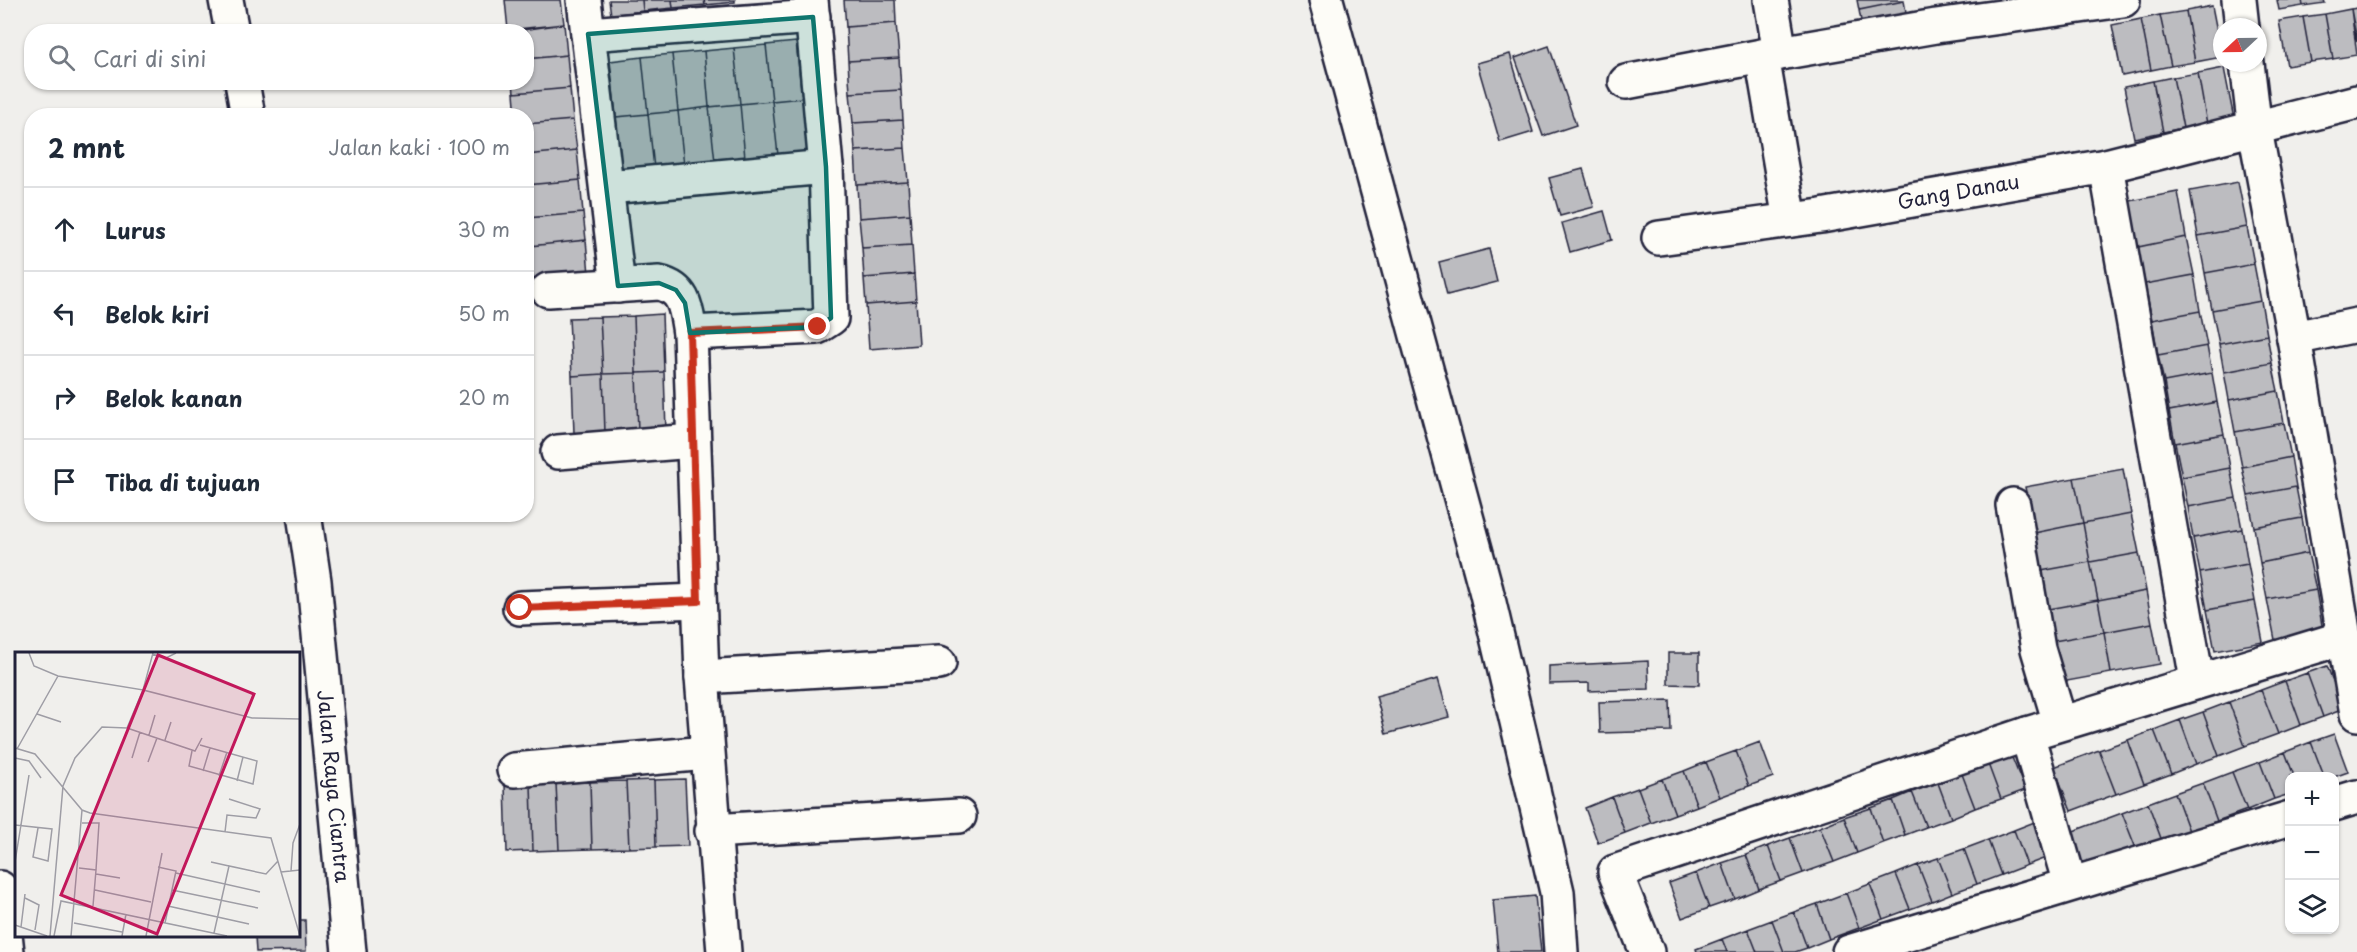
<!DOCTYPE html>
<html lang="id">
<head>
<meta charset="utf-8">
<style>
  body { margin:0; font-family:"Playpen Sans",sans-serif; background:#f2f2f3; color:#1f2937 }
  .controls { position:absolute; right:18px; bottom:18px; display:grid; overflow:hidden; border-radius:12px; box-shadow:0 2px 4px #0004 }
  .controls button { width:54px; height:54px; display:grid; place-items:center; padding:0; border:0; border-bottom:2px solid #e0e1e3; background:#fff; color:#1f2937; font:30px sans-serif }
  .compass { position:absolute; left:2213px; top:18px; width:54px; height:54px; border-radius:50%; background:#fff; box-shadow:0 2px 4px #0004; rotate:248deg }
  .stop { position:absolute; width:18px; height:18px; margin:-14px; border:4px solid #c8321e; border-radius:50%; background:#fff }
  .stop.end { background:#c8321e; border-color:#fff; box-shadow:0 2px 6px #0008 }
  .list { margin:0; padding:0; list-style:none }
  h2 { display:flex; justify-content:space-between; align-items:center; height:78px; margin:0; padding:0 24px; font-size:26px }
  h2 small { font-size:20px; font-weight:400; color:#747a83 }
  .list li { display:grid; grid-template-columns:39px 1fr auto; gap:18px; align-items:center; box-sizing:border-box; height:84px; padding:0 24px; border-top:2px solid #e0e1e3 }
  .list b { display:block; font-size:22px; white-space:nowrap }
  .list em { font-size:20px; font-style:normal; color:#747a83 }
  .icon { flex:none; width:33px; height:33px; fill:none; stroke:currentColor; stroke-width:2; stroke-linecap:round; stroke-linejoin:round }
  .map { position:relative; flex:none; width:2357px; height:952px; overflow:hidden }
  .search { position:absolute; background:#fff; box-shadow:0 2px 4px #0004; left:24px; top:24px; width:510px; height:66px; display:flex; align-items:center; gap:15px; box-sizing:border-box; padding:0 21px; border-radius:24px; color:#747a83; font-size:22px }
  .panel { position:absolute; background:#fff; box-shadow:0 2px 4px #0004; left:24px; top:108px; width:510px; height:414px; border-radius:24px }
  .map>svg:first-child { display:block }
</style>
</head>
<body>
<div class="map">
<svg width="2357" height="952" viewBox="0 0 2357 952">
  <rect width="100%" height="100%" fill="#f0efec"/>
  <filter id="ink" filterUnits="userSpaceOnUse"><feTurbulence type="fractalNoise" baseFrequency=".0167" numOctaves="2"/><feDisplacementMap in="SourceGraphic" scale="12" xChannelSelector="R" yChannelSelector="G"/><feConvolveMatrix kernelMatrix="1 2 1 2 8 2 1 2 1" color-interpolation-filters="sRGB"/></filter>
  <g filter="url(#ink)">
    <path fill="#bcbcc0" stroke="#22223b" stroke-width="1.5" d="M505,0H561L564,24L508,30Z
      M609,0H642L643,11L611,15Z
      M642,0H672L673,8L643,11Z
      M672,0H704L705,5L673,8Z
      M704,0H735V2L705,5Z
      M844,0H895L896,23L846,27Z
      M1857,0H1904V1L1859,10Z
      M2277,0H2302L2303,6L2279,10Z
      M2302,0H2324L2325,3L2303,6Z
      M1904,1L1908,23L1863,32L1859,10Z
      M2212,6L2222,57L2195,62L2186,11Z
      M2357,8V42L2351,9Z
      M2351,9L2357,55L2333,59L2325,14Z
      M2186,11L2195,62L2171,66L2160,15Z
      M2325,14L2333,59L2311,62L2303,17Z
      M2160,15L2171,66L2151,70L2141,19Z
      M2303,17L2311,62L2287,66L2279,21Z
      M2141,19L2151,70L2122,76L2112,25Z
      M896,23L899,58L848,61L846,27Z
      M564,24L567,55L526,59V32H508Z
      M796,42L802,98L772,101L766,45Z
      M766,45L772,101L740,104L734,48Z
      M1549,46L1576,125L1543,136L1515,58Z
      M734,48L740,104L709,107L704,51Z
      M704,51L709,107L678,111L672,54Z
      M672,54L678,111L648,114L642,57Z
      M1510,54L1533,132L1500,142L1477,63Z
      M567,55L570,88L514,93L513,82H526V59Z
      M642,57L648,114L616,117L610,61Z
      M899,58L901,90L850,93L848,61Z
      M2224,68L2234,119L2207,124L2198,73Z
      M2198,73L2207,124L2183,128L2173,77Z
      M2173,77L2183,128L2163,132L2153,81Z
      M2153,81L2163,132L2134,138L2124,87Z
      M570,88L573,120L526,124V116H516L514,93Z
      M901,90L903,120L853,123L850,93Z
      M802,98L808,152L778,155L772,101Z
      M772,101L778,155L745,158L740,104Z
      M740,104L745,158L715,162L709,107Z
      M709,107L715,162L684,165L678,111Z
      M678,111L684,165L654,168L648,114Z
      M648,114L654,168L621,171L616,117Z
      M573,120L577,150L526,155V124Z
      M903,120L905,148L855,151L853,123Z
      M905,148L908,182L857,185L855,151Z
      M577,150L580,180L526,185V155Z
      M1583,169L1594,207L1560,216L1549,178Z
      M580,180L583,213L527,218L526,185Z
      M908,182L910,214L859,218L857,185Z
      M2238,182L2247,227L2198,236L2190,191Z
      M2178,192L2186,237L2138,247L2130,201Z
      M1604,211L1612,240L1570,252L1562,223Z
      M583,213L586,240L530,246L527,218Z
      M910,214L912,245L862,248L859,218Z
      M2247,227L2254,264L2205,273L2198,236Z
      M2186,237L2194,275L2145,284L2138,247Z
      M586,240L589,274L533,280L530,246Z
      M912,245L914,274L864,278L862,248Z
      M1489,249L1497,282L1447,295L1439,262Z
      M2254,264L2261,301L2212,310L2205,273Z
      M914,274L916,301L866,305L864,278Z
      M2194,275L2200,311L2152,320L2145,284Z
      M916,301L919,345L869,349L866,305Z
      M2261,301L2267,335L2219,344L2212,310Z
      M2200,311L2207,346L2158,355L2152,320Z
      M662,314L664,372L636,373L634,316Z
      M634,316L636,373L603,374L600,317Z
      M600,317L603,374L572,376L569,318Z
      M2267,335L2272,363L2224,372L2219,344Z
      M2207,346L2212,373L2164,382L2158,355Z
      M2272,363L2278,391L2229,400L2224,372Z
      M664,372L666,431L638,432L636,373Z
      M636,373L638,432L605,433L603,374Z
      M2212,373L2217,402L2169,411L2164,382Z
      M603,374L605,433L574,434L572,376Z
      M2278,391L2284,423L2235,432L2229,400Z
      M2217,402L2224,434L2175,443L2169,411Z
      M2284,423L2291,457L2242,467L2235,432Z
      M2224,434L2230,468L2182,477L2175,443Z
      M2291,457L2296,487L2248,496L2242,467Z
      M2230,468L2236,498L2188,507L2182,477Z
      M2123,469L2131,514L2083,523L2074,478Z
      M2074,478L2083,523L2034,533L2025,487Z
      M2296,487L2302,518L2254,527L2248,496Z
      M2236,498L2242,529L2193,538L2188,507Z
      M2131,514L2139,553L2090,562L2083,523Z
      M2302,518L2308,553L2260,563L2254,527Z
      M2083,523L2090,562L2041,571L2034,533Z
      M2242,529L2248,564L2200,573L2193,538Z
      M2139,553L2146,591L2098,600L2090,562Z
      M2308,553L2316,590L2267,599L2260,563Z
      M2090,562L2098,600L2048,609L2041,571Z
      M2248,564L2255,601L2207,610L2200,573Z
      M2316,590L2323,631L2275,640L2267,599Z
      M2146,591L2152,623L2104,632L2098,600Z
      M2098,600L2104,632L2054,641L2048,609Z
      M2255,601L2263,642L2215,651L2207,610Z
      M2152,623L2160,664L2111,673L2104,632Z
      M2104,632L2111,673L2062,682L2054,641Z
      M1668,653H1699V685L1668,684Z
      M1648,661L1649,689L1589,691V683L1549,684V666Z
      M2327,666L2344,709L2323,717L2307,673Z
      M2307,673L2323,717L2301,725L2285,681Z
      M1438,679L1449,717L1386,734L1376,696Z
      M2285,681L2301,725L2278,734L2261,690Z
      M2261,690L2278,734L2245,746L2229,702Z
      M1670,700L1671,731L1600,733L1599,702Z
      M2229,702L2245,746L2219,756L2203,712Z
      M2203,712L2219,756L2196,764L2180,720Z
      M2180,720L2196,764L2171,774L2154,730Z
      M2154,730L2171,774L2144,784L2128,740Z
      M2334,734L2348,772L2334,777L2324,776L2311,742Z
      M2128,740L2144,784L2116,794L2099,750Z
      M1760,742L1773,777L1749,786L1736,751Z
      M2311,742L2324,776H2294L2285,752Z
      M2099,750L2116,794L2071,811L2054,767Z
      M1736,751L1749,786L1720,797L1706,762Z
      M2285,752L2294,776H2290V794L2274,799L2260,762Z
      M2011,755L2025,790L2001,799L1988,764Z
      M1706,762L1720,797L1697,806L1684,771Z
      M2260,762L2274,799L2247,810L2232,772Z
      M1988,764L2001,799L1975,808L1962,774Z
      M1684,771L1697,806L1675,814L1662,779Z
      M2232,772L2247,810L2217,821L2203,783Z
      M1962,774L1975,808L1951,818L1938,783Z
      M685,779L688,846L656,847L654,780Z
      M1662,779L1675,814L1651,823L1638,788Z
      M654,780L656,847L629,848L626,781Z
      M626,781L629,848L592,849L590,782Z
      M590,782L592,849L559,850L556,783Z
      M556,783L559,850L533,851L531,784Z
      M1938,783L1951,818L1926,827L1912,792Z
      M2203,783L2217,821L2189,831L2175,793Z
      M531,784L533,851L507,852L505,785Z
      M1638,788L1651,823L1625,833L1612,797Z
      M1912,792L1926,827L1905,835L1893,800Z
      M2175,793L2189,831L2162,841L2148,803Z
      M1612,797L1625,833L1598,843L1585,808Z
      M1893,800L1905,835L1883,843L1871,808Z
      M2148,803L2162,841L2137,851L2122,813Z
      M1871,808L1883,843L1857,853L1844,817Z
      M2122,813L2137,851L2082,871L2068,833Z
      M1844,817L1857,853L1834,862L1820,827Z
      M2037,821L2051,856L2027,865L2014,830Z
      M1820,827L1834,862L1803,873L1790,838Z
      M2014,830L2027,865L2001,875L1988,840Z
      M1790,838L1803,873L1781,881L1768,846Z
      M1988,840L2001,875L1977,884L1964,849Z
      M1768,846L1781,881L1759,889L1746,855Z
      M1964,849L1977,884L1952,893L1938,858Z
      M1746,855L1759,889L1735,899L1722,863Z
      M1938,858L1952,893L1932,901L1918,865Z
      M1722,863L1735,899L1709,908L1696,873Z
      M1918,865L1932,901L1910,909L1896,874Z
      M1696,873L1709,908L1682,918L1669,883Z
      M1896,874L1910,909L1883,919L1870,884Z
      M1870,884L1883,919L1859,928L1846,893Z
      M1846,893L1859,928L1829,939L1817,904Z
      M1535,896L1541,952H1498L1493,900Z
      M1817,904L1829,939L1807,948L1794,912Z
      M1794,912L1807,948L1795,952H1784L1772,920Z
      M298,920H305L306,951L256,952L255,936H298Z
      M1772,920L1784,952H1757L1748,929Z
      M1748,929L1757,952H1727L1722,939Z
      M1722,939L1727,952H1697L1696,949Z"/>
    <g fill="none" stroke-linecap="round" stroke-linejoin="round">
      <g stroke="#22223b" stroke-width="38">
        <g id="minor">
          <path d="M226,0L232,32"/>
          <path d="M584,0L618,286"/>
          <path d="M1326,0L1486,590L1557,892L1561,952"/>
          <path d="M1771,0L1780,53"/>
          <path d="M2239,0L2242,27"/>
          <path d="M588,34L813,17"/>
          <path d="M2247,63L2255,130L2294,338L2357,714"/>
          <path d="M242,82L248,116"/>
          <path d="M1626,82L1762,56"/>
          <path d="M2106,166L2197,680"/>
          <path d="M608,187L826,167"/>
          <path d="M1790,220L1762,56L1936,26L2123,0"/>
          <path id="s1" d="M1659,238L1821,216L2106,166L2357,102"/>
          <path d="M548,290L659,283C686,289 686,310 690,333L702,677L724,952"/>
          <path d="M690,333L817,327L831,318L826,167L811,0"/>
          <path d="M2294,338L2357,325"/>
          <path d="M558,452L693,441"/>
          <path d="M2013,505L2038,649L2060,723"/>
          <path id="s2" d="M304,514L314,581L349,952"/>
          <path d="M520,608L698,601"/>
          <path d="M702,677L939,663"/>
          <path d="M514,770L707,753"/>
          <path d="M2334,804L2357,797"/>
          <path d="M712,831L959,816"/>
          <path d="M2070,884L2027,734L2343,638"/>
          <path d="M0,888L7,952"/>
          <path d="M1647,952L1615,872L2027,734"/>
          <path d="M1849,952L2290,818"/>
        </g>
      </g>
      <use href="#minor" stroke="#fdfcf7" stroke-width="33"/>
    </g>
  </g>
  <g fill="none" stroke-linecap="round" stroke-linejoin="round" filter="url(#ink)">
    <path stroke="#c8321e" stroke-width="8" d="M520,608L698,601L690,333L818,327"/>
  </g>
  <path fill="#0f766e" fill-opacity="0.2" stroke="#0f766e" stroke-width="4.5" stroke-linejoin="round" d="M813,17L826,167L831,318L817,327L690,333L685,303L676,290L659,283L618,286L588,34Z"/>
  <g text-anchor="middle" stroke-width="5" stroke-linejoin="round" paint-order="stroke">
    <g font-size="20" fill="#22223b" stroke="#fdfcf7">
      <text dy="7" stroke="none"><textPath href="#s1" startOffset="303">Gang Danau</textPath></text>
      <text dy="7" stroke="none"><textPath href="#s2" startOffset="274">Jalan Raya Ciantra</textPath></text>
    </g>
  </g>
  <g transform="translate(15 652)">
    <rect width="285" height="285" fill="#f0efec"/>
    <path fill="none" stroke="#9e9da5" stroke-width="1.5" d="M14,1L19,14L43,24L128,38L138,1M137,2L151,6L161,1M22,62L46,70M112,76L180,99L187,86M134,83L140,63M150,88L156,70M0,96L20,102L67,158L75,161L256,186L285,284M2,97L43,24M177,99L174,114L238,132L242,109L185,93M0,106L14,109L26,126M117,106L125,80M133,110L142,86M188,119L195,96M204,124L212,100M222,129L228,105M67,171H84L81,218M0,173L37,177L33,209L18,205L23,176M210,180L212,163L241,166L245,157L214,147M0,210L14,123M196,210L214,214M143,215L161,219L150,271M64,216L81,218L78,254M276,219L278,191L285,172M266,220L285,218M161,221L245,240M81,222L105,226M80,238L136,250M157,238L243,256M10,246L24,253L20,278M153,254L234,272M59,271L107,280M0,273L32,284M6,275L10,242M199,281L214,214L251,222L263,209M35,284L48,134L60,106L87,75L112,76L128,38L237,66L285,67M39,284L46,249L212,284M56,284L67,158M107,284L111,262M131,284L147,201"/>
    <path fill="#c2185b" fill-opacity="0.15" stroke="#c2185b" stroke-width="3" d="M143,3L239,42L142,282L46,243Z"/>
    <rect width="285" height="285" fill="none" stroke="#22223b" stroke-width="3"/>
  </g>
</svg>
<div class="controls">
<button>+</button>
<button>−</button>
<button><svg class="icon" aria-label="layers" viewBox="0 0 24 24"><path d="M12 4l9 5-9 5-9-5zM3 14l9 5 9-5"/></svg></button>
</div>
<svg class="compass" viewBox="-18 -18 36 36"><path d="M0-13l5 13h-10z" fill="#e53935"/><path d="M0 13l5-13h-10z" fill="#747a83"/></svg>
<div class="stop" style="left:520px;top:608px"></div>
<div class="stop end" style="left:818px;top:327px"></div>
<div class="search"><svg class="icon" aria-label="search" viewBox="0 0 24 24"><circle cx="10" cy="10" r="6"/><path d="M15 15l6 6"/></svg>Cari di sini</div>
<section class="panel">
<h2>2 mnt<small>Jalan kaki · 100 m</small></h2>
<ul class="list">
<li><svg class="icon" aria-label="ahead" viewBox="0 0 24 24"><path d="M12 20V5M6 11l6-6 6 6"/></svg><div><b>Lurus</b></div><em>30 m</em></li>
<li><svg class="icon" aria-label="left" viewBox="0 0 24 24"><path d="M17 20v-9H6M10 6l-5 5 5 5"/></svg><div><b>Belok kiri</b></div><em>50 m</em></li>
<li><svg class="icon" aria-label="right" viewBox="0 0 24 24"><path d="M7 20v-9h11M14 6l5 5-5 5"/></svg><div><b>Belok kanan</b></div><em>20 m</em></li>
<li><svg class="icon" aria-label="arrive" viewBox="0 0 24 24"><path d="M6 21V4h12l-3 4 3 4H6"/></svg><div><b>Tiba di tujuan</b></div></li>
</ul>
</section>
</div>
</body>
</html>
